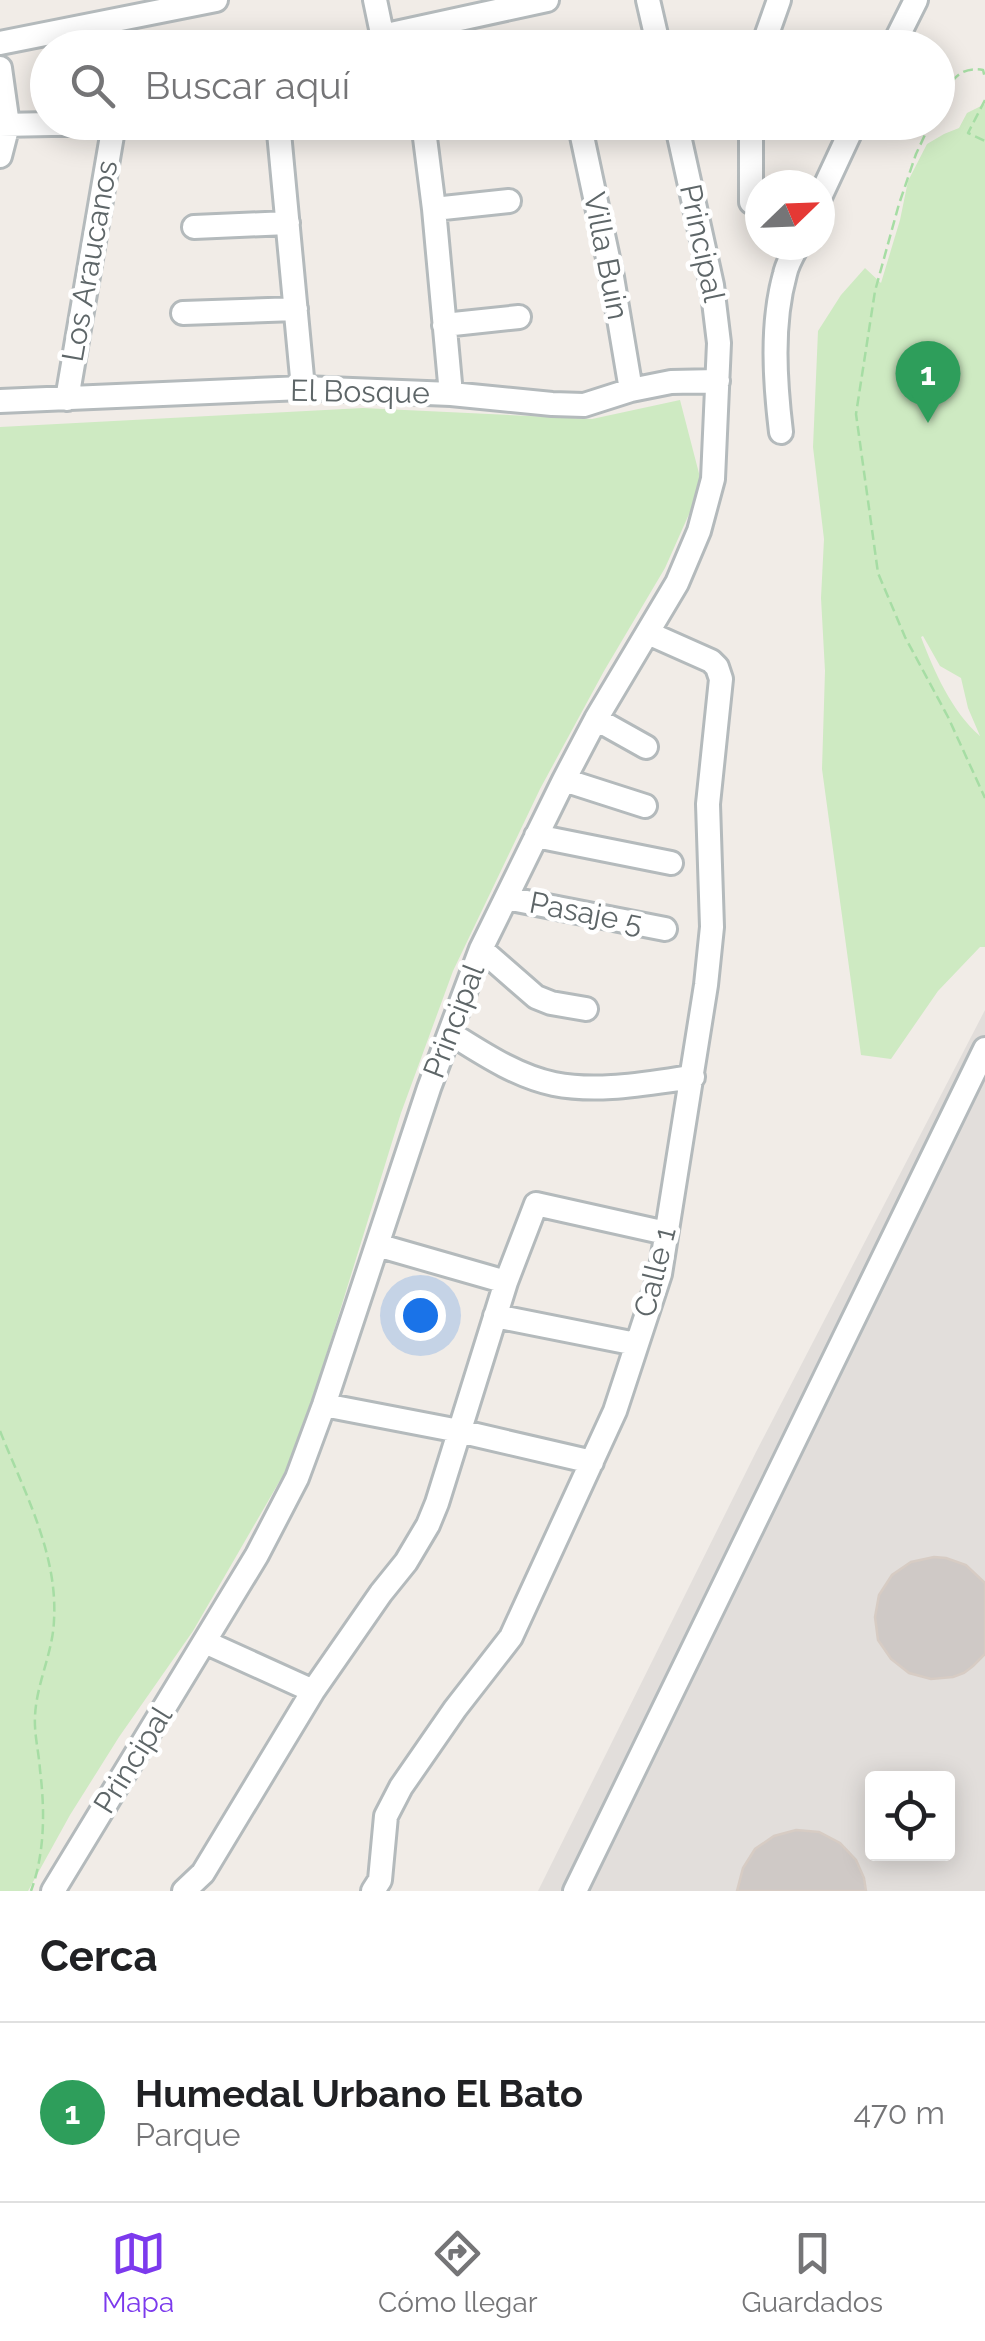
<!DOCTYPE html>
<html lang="es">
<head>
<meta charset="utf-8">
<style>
  body { margin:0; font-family:Raleway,sans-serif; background:#f6f6f6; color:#202124 }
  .controls { position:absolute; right:30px; bottom:30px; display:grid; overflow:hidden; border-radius:10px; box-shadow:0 5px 25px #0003 }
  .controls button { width:90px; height:90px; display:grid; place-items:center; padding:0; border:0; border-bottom:2px solid #e0e0e0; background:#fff; color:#202124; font:50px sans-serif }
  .compass { position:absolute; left:745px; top:170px; width:90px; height:90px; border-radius:50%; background:#fff; box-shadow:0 5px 25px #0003; rotate:67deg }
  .you { position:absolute; left:420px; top:1315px; width:35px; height:35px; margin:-25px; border:8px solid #fff; border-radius:50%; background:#1a73e8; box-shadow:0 0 0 15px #1a73e833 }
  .badge { display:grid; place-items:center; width:65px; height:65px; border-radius:50%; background:#7c3aed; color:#fff; font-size:32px; font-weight:700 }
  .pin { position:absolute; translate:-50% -82px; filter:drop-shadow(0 2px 5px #0008) }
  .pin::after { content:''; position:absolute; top:52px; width:35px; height:30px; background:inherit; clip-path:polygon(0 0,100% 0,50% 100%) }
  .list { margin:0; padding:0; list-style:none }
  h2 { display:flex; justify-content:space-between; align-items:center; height:130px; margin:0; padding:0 40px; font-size:42px }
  h2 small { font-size:32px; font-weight:400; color:#757577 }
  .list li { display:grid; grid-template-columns:65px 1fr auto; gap:30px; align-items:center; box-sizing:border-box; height:180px; padding:0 40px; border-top:2px solid #e0e0e0 }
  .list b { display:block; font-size:38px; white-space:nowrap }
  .list p { margin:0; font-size:32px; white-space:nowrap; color:#757577 }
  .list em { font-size:32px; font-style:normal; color:#757577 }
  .icon { flex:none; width:55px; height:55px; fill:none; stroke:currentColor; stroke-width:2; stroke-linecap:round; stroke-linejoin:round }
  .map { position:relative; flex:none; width:985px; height:1891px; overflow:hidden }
  .search { position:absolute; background:#fff; box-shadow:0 5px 25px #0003; left:30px; right:30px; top:30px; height:110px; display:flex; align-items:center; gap:25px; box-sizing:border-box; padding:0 35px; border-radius:55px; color:#757577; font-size:38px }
  .sheet { height:310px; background:#fff }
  nav { display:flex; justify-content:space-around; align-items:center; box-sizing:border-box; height:140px; border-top:2px solid #e0e0e0; background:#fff; font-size:28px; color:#757577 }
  nav a { display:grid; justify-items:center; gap:5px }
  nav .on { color:#7c3aed }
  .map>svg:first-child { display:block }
</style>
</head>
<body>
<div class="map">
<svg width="985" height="1891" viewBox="0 0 985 1891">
  <rect width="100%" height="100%" fill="#f1ece7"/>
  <path fill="#e2dedb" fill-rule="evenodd" d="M985,1010V1891H538L756,1452ZM872,1778H948V1854H872Z"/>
  <path fill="#ceeac2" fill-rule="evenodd" d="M985,104V947H980L938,991L891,1059L861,1055L822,769L825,671L821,598L824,539L813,447L818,331L841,295L865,268L881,283L900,220L908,181L927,144L944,134L959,128L967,113ZM923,636L940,666L961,678L968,708L980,736C952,712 934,671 921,637Z
    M680,400L702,485L665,568L604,671L540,789L453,971L401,1113L318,1382L286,1470L193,1631L119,1737L70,1815L28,1891H0V427L363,408L592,419Z"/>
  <path fill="#cfc9c6" stroke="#d7ccc4" stroke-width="2.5" d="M934,1557L946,1558L966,1565L985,1583V1654L973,1666L964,1673L953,1677L931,1679L909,1673L891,1659L878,1640L875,1617L879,1595L892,1575L911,1562Z
    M796,1830L819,1832L840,1843L856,1860L864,1878L866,1891H737L743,1868L755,1849L774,1836Z"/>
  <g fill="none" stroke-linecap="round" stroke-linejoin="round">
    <g stroke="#b4babc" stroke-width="28">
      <path id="minor" d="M375,0L385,48
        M648,0L659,48
        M382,36L547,0
        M0,43L216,0
        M762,48L779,0
        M892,48L916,0
        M0,68L8,125L0,156
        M278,122L303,388
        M423,122L434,209L451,394
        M579,122L612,277L631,390
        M0,125L154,122
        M820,197L855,122
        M751,202V122
        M434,209L509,201
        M194,227L288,223
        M183,313L296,309
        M444,325L519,317
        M67,399L114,124
        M0,401L303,388L451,394L552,404L584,405L631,390L671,382L718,381
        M781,432C775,382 771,324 785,274C787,264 793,254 798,245
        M596,719L646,747
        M564,780L645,806
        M536,836L671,863
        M506,898L665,929
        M481,949L536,997L551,1003L586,1009
        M450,1033C482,1053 516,1076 554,1084C600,1093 647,1083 693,1077
        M377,1245L506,1282
        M495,1316L636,1344
        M324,1405L459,1431L592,1462
        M205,1642L313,1691
        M53,1891L257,1555L297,1478L324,1405L429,1088L481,949L564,780L596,719L677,583L699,531L713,479L719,343L712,285L676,122
        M184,1891L203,1873L313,1691L381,1593L406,1562L428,1525L437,1503L506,1282L536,1204L666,1233
        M373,1891L380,1880L386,1816L401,1787L455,1709L511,1637L615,1411L660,1274L706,985L712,927L708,804L721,679L717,667L711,661L648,633
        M575,1891L985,1049"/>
    </g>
    <path stroke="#a6dda4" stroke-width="2.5" stroke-dasharray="10 5" stroke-linecap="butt" d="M985,100L968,133L985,141
      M938,108C947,87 956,65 983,70L985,78
      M931,122L916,154L899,204L875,291L856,414L878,573L905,637L948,717L985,798
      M0,1431C24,1491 58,1554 54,1620C53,1653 36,1684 35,1717C34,1734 39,1753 40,1770C45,1810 45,1853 31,1891"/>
    <use href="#minor" stroke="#fff" stroke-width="22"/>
  </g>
  <g text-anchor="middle" stroke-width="9" stroke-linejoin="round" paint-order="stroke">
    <g font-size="30" fill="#5e6668" stroke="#fff">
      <text transform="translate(702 243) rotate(78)" y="10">Principal</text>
      <text transform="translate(606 256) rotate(79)" y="10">Villa Buin</text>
      <text transform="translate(90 261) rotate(-80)" y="10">Los Araucanos</text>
      <text transform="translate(360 392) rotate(1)" y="10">El Bosque</text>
      <text transform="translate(586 913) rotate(11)" y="10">Pasaje 5</text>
      <text transform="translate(454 1021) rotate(-69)" y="10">Principal</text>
      <text transform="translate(655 1272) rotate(-76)" y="10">Calle 1</text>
      <text transform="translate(133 1760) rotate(-58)" y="10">Principal</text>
    </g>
  </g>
</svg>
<div class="controls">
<button><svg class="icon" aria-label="locate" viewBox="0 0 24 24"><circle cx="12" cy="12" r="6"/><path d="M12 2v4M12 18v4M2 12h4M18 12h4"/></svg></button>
</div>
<svg class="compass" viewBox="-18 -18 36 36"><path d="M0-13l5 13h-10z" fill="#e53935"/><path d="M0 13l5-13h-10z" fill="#757577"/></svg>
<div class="you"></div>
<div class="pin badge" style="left:928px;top:423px;background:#2e9e5b">1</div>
<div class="search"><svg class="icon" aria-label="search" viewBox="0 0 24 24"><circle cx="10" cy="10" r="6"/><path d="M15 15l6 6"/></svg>Buscar aquí</div>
</div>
<section class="sheet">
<h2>Cerca<small></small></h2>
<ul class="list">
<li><span class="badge" style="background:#2e9e5b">1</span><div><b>Humedal Urbano El Bato</b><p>Parque</p></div><em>470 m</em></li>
</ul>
</section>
<nav>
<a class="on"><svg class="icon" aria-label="map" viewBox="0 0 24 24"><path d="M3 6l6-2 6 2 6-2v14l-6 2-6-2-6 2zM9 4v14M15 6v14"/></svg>Mapa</a>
<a><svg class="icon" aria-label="directions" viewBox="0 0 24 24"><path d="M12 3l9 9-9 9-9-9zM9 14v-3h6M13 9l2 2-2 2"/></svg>Cómo llegar</a>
<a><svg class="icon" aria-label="saved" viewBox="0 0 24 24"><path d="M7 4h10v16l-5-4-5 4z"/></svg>Guardados</a>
</nav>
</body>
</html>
